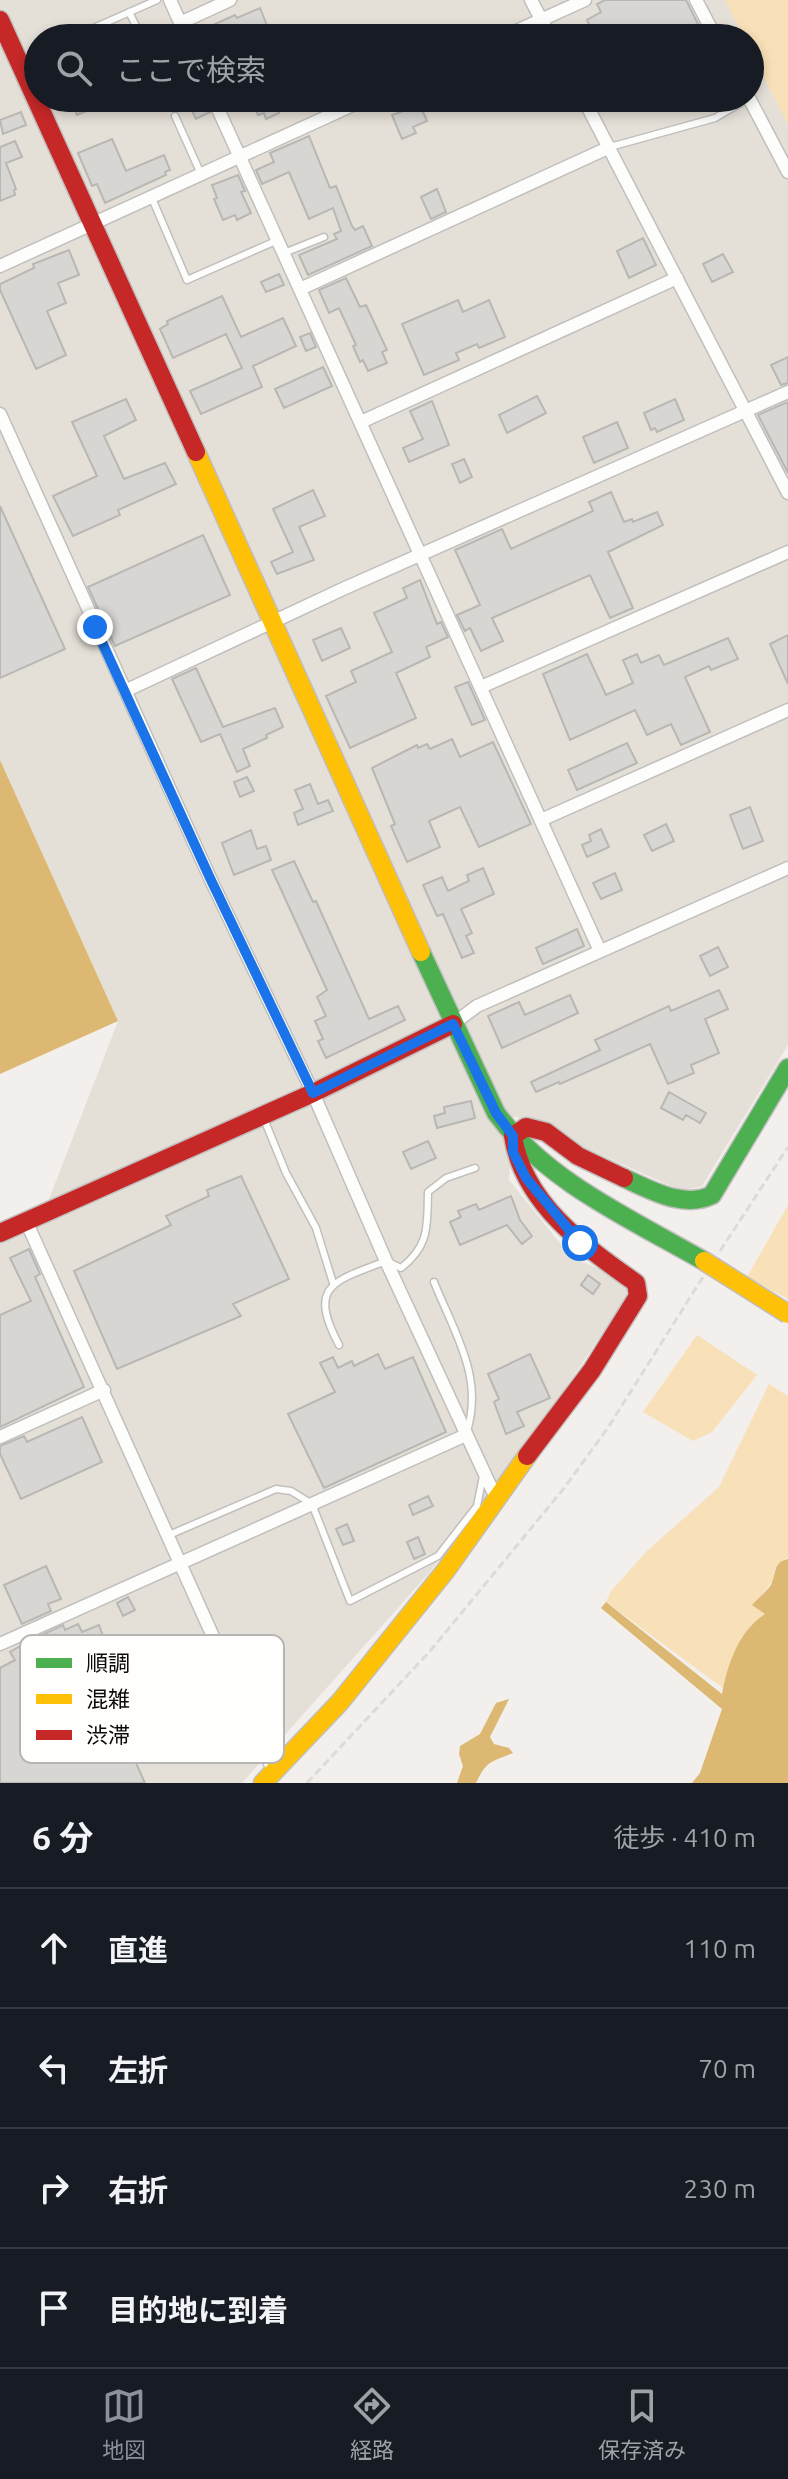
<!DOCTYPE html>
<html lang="ja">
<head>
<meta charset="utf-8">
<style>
  body { margin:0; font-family:Ubuntu,"Noto Sans JP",sans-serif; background:#20242c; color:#f1f3f6 }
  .stop { position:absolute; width:24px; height:24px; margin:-18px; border:6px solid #1a73e8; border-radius:50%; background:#fff }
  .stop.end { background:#1a73e8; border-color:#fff; box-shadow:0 2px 8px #0008 }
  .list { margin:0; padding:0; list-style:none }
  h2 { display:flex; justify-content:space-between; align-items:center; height:104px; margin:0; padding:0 32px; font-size:34px }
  h2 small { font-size:26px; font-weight:400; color:#9ea1a6 }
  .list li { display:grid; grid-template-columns:52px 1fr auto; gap:24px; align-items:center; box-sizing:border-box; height:120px; padding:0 32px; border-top:2px solid #363941 }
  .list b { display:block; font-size:30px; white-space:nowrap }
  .list em { font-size:26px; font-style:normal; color:#9ea1a6 }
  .icon { flex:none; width:44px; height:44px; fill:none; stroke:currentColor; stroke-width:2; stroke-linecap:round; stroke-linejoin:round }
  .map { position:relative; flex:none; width:788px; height:1783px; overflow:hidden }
  .search { position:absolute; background:#171b24; box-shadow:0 4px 12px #0003; left:24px; right:24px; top:24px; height:88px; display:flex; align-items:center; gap:20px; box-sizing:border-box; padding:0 28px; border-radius:44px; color:#9ea1a6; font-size:30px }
  .sheet { height:584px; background:#171b24 }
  nav { display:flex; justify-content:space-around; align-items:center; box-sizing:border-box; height:112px; border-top:2px solid #363941; background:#171b24; font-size:22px; color:#9ea1a6 }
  nav a { display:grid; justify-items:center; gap:4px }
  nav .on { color:#8c9099 }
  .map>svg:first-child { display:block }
</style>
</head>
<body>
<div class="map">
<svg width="788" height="1783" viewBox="0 0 788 1783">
  <rect width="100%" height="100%" fill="#f2efec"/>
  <path fill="#e5e0d7" d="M0,0H726L745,38H38V98H750V48L788,123V1045L702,1186L682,1191L514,1116L509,1180L572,1258L636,1283L540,1426L429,1573L242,1783H0V1235L39,1225L118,1021L0,760Z"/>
  <path fill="#f8e1b8" d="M725,0H788V125L750,49V38H744Z
    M788,1205V1299L747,1277Z
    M697,1335L757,1375L712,1432L693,1441L643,1412Z
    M769,1384L788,1396V1557L775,1568L773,1581L753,1605L765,1614C741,1629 729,1660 723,1688L606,1602L611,1591L647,1551L719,1487Z"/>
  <path fill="#dcb872" d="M0,760L118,1021L0,1074Z
    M788,1559V1783H692L700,1773L722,1709L601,1608L606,1602L722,1694C727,1665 739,1630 765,1614L752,1605C758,1598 766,1592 771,1585C777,1573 772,1563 788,1559Z
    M509,1699L490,1737L494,1744L509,1748L513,1753C491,1762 487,1760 476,1783H457L463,1766L459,1754L460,1746L480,1734L496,1703Z"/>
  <path fill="#d8d6d3" stroke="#b9b7b4" stroke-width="2" d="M605,0H686L705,38H574L592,30L587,20L601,12L597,4Z
    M260,8L272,38H196L195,33L235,15L237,18Z
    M70,98H118L77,115Z
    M186,98H204L210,112L196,119Z
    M250,98H273L279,113L266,119L264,113L258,115Z
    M420,105L427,121L413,127L416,133L402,139L392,115Z
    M21,112L26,125L3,134L0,120Z
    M309,136L330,188L336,186L352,226L355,230L363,226L372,246L308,275L299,255L337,239L334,234L341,231L333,208L309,219L289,172L262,184L256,170L274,162L270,153Z
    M112,139L126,171L164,155L170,170L165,172L166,175L105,203L97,184L92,186L78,153Z
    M15,141L22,157L6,163L16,189L14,190L15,195L0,201V147Z
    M238,175L245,191L241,192L251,213L237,220L235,215L223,220L214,199L217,198L212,185Z
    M437,189L446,212L431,219L421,197Z
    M643,238L656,265L629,278L617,251Z
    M69,250L79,275L58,283L66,303L47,311L66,355L36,369L0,290V284L34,268L33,264Z
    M723,254L733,272L712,282L703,264Z
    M279,274L284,285L266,292L261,282Z
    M346,278L360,307L366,305L387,350L382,352L387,363L368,371L363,360L360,362L353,346L356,345L339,308L329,313L319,290Z
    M222,296L241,337L283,318L296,346L253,366L262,387L201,414L190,391L242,368L226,334L173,358L160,329L168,324L167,321Z
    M458,300L463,312L489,300L505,337L479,348L477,344L456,353L459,360L424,375L402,324Z
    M310,333L316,347L306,351L300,337Z
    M788,357V383L781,385L771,365Z
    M323,367L332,386L284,408L275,389Z
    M537,396L546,413L507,433L499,415Z
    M126,399L136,420L104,436L124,479L165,463L176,484L118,510L120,515L73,536L53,496L97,476L72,422Z
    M675,399L684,420L657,432L655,428L651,430L644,413Z
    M432,401L449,445L409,462L403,448L423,439L410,411Z
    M788,402V473L758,415Z
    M617,422L628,448L594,463L583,437Z
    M464,459L472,477L460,483L452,464Z
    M313,490L325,516L299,527L314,560L277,574L271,562L293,552L273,509Z
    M611,492L624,522L632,519L633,522L657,512L663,525L608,552L633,608L610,618L590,575L492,618L503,641L481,651L470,628L465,631L457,615L480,605L455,550L502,529L511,549L593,511L589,502Z
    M0,506L65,649L0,678Z
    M203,535L230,595L115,646L88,587Z
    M420,580L437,624L441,622L448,637L426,647L430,657L396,673L416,718L350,748L326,696L356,682L351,671L392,652L374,613L407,598L403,588Z
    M341,628L350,648L322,661L313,640Z
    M788,635V684L770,644Z
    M728,638L738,659L711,670L709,666L685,677L710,732L681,745L671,724L647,735L635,710L570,740L543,674L587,654L606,695L633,683L623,660L637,654L641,663L659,655L664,665Z
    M196,668L223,727L275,708L283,727L266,735L267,738L243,749L250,766L237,772L220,734L201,742L172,679Z
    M468,682L485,720L472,725L455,687Z
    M452,739L460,757L493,742L531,824L479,847L460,807L429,821L440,847L407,862L391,826L395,824L372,768L417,745L418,748L427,744L430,749Z
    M627,743L637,763L577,790L568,770Z
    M247,777L254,791L240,797L234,782Z
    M310,784L318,804L328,800L333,811L298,825L294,813L303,809L295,790Z
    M750,807L763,841L743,849L730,815Z
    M666,824L674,841L652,851L644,835Z
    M601,829L609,847L587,857L582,845L591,841L589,835Z
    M251,830L257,849L266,846L271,860L234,875L222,843Z
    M294,861L313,902L316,901L369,1019L398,1006L405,1020L326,1058L318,1041L323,1039L315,1021L326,1016L317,997L327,990L272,870Z
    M483,868L494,894L461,909L472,933L466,936L474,953L462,958L443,914L437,916L423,885L442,877L448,891L469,881L467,875Z
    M615,873L622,890L601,899L593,883Z
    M577,929L584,946L543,964L536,948Z
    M718,947L728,967L710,976L700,956Z
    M719,990L728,1009L705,1019L719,1053L691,1065L694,1073L668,1084L650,1044L560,1084L559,1082L536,1092L531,1082L600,1050L595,1040L669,1006L671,1011Z
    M570,995L578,1013L502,1048L488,1016L519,1002L525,1015Z
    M669,1092L706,1113L700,1123L686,1115L683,1120L661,1108Z
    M471,1101L475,1118L437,1128L434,1116L445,1113L444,1107Z
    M428,1141L436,1158L411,1169L403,1152Z
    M241,1176L289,1279L233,1304L241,1316L117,1369L74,1271L171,1225L166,1216L209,1196L207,1190Z
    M511,1196L520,1220L532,1236L522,1244L507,1225L460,1245L450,1222L461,1217L458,1211L476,1204L479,1210Z
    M29,1249L40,1274L35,1277L84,1387L0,1427V1315L31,1301L10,1258Z
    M588,1275L600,1284L593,1294L581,1285Z
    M378,1354L385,1369L413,1357L446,1432L324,1488L288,1414L335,1392L320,1363L333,1357L338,1368L352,1361L354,1366Z
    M530,1354L550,1398L517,1412L524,1426L506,1434L494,1402L499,1399L488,1374Z
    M82,1417L102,1462L21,1499L0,1454V1446L24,1436L27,1442Z
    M428,1496L433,1506L413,1515L409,1505Z
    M347,1524L354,1541L343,1545L336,1529Z
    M418,1537L425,1554L414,1559L407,1542Z
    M46,1566L61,1599L48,1604L51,1611L22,1624L4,1585Z
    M128,1597L135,1610L123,1616L117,1603Z
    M78,1624L82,1632L99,1625L110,1655L133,1645L151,1683L114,1704L125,1728L121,1730L145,1783H0V1668L15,1660L10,1652L29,1641L63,1625L65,1630Z"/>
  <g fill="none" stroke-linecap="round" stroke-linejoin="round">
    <g stroke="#c1bfbd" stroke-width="9">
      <path id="lane" d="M129,12L142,38
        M71,38L157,0
        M175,116L201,174
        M610,147L715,118L749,98
        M151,196L187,280L278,240
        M284,253L324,237
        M264,1119L286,1173L316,1228L333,1283
        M434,1282C454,1332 484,1377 467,1431
        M339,1345C307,1285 334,1281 386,1261L401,1268C430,1245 427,1226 428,1192L446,1178L475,1168
        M169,1535L276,1489L291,1491L312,1504L350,1601L438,1556L477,1506L483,1476"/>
    </g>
    <g stroke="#c1bfbd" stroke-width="15">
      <path id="street" d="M170,0L187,38
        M531,0L551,38
        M696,0L716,38
        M180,23L230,0
        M501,38L585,0
        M213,98L600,951
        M583,98L788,493
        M749,98L788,172
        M0,266L368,98
        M300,289L610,147
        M0,414L210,878L313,1093L386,1261L496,1498
        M361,422L677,278
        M481,687L788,552
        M125,691L345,588L788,392
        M541,820L788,710
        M453,1024L477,1006L788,868
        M26,1221L274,1772
        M0,1437L104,1390
        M0,1644L466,1435"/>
    </g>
    <g stroke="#c1bfbd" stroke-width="21">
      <path id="fast" d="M421,952L496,1113C547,1182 631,1219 704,1261
        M624,1178C651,1190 683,1209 712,1195L788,1068"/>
    </g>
    <g stroke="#c1bfbd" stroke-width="21">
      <path id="slow" d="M196,452L421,952
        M263,1783L340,1702L446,1570L527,1456"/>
    </g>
    <g stroke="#c1bfbd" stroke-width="21">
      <path id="jam" d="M0,20L196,452
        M0,1233L313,1093L453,1024
        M527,1456L592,1370L638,1296L636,1283C584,1246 523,1203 513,1136L526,1127L546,1132L578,1156L624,1178"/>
    </g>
    <path stroke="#dcdbd9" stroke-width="3" stroke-dasharray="8 4" stroke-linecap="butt" d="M720,1251L788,1147
      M307,1783L431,1650L565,1487L609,1426L703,1277"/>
    <use href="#lane" stroke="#fdfdfc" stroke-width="6"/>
    <use href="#street" stroke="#fdfdfc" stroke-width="12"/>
    <use href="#fast" stroke="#4caf50" stroke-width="18"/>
    <use href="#slow" stroke="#ffc107" stroke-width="18"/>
    <use href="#jam" stroke="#c62828" stroke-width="18"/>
    <g stroke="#c1bfbd" stroke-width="21" stroke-linecap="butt">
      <path id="slow-bridge" d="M704,1261L788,1314"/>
    </g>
    <use href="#slow-bridge" stroke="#ffc107" stroke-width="18"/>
  </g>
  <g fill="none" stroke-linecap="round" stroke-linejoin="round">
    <path stroke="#1a73e8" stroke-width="10" d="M95,627L210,878L313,1093L453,1024L496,1113L513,1136V1152L526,1178L580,1243"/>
  </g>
  <rect x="20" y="1635" width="264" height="128" rx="12" fill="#fffefd" stroke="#b6b5b4" stroke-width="2"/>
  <rect x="36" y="1658" width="36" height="10" fill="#4caf50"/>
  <rect x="36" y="1694" width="36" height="10" fill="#ffc107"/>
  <rect x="36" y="1730" width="36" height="10" fill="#c62828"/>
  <g font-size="22" fill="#0c0b09">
    <text x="86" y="1671">順調</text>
    <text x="86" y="1707">混雑</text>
    <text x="86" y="1743">渋滞</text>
  </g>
</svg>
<div class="stop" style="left:580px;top:1243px"></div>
<div class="stop end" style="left:95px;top:627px"></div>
<div class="search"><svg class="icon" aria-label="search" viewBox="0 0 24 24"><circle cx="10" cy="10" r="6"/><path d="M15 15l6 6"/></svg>ここで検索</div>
</div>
<section class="sheet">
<h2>6 分<small>徒歩 · 410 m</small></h2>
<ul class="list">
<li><svg class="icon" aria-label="ahead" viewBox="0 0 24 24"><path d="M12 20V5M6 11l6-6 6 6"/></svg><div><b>直進</b></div><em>110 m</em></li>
<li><svg class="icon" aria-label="left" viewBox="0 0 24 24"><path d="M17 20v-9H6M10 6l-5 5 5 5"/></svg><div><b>左折</b></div><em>70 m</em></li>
<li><svg class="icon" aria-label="right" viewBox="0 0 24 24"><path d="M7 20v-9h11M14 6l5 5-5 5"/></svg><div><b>右折</b></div><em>230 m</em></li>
<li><svg class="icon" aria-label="arrive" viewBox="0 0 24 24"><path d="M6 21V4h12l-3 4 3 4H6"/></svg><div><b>目的地に到着</b></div></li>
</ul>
</section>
<nav>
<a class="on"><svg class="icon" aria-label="map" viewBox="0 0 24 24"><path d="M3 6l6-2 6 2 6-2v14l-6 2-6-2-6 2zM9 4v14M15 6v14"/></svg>地図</a>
<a><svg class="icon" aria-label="directions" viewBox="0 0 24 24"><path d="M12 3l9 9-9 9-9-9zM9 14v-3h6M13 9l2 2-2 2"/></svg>経路</a>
<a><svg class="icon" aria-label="saved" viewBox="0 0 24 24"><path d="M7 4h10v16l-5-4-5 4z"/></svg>保存済み</a>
</nav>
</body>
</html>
